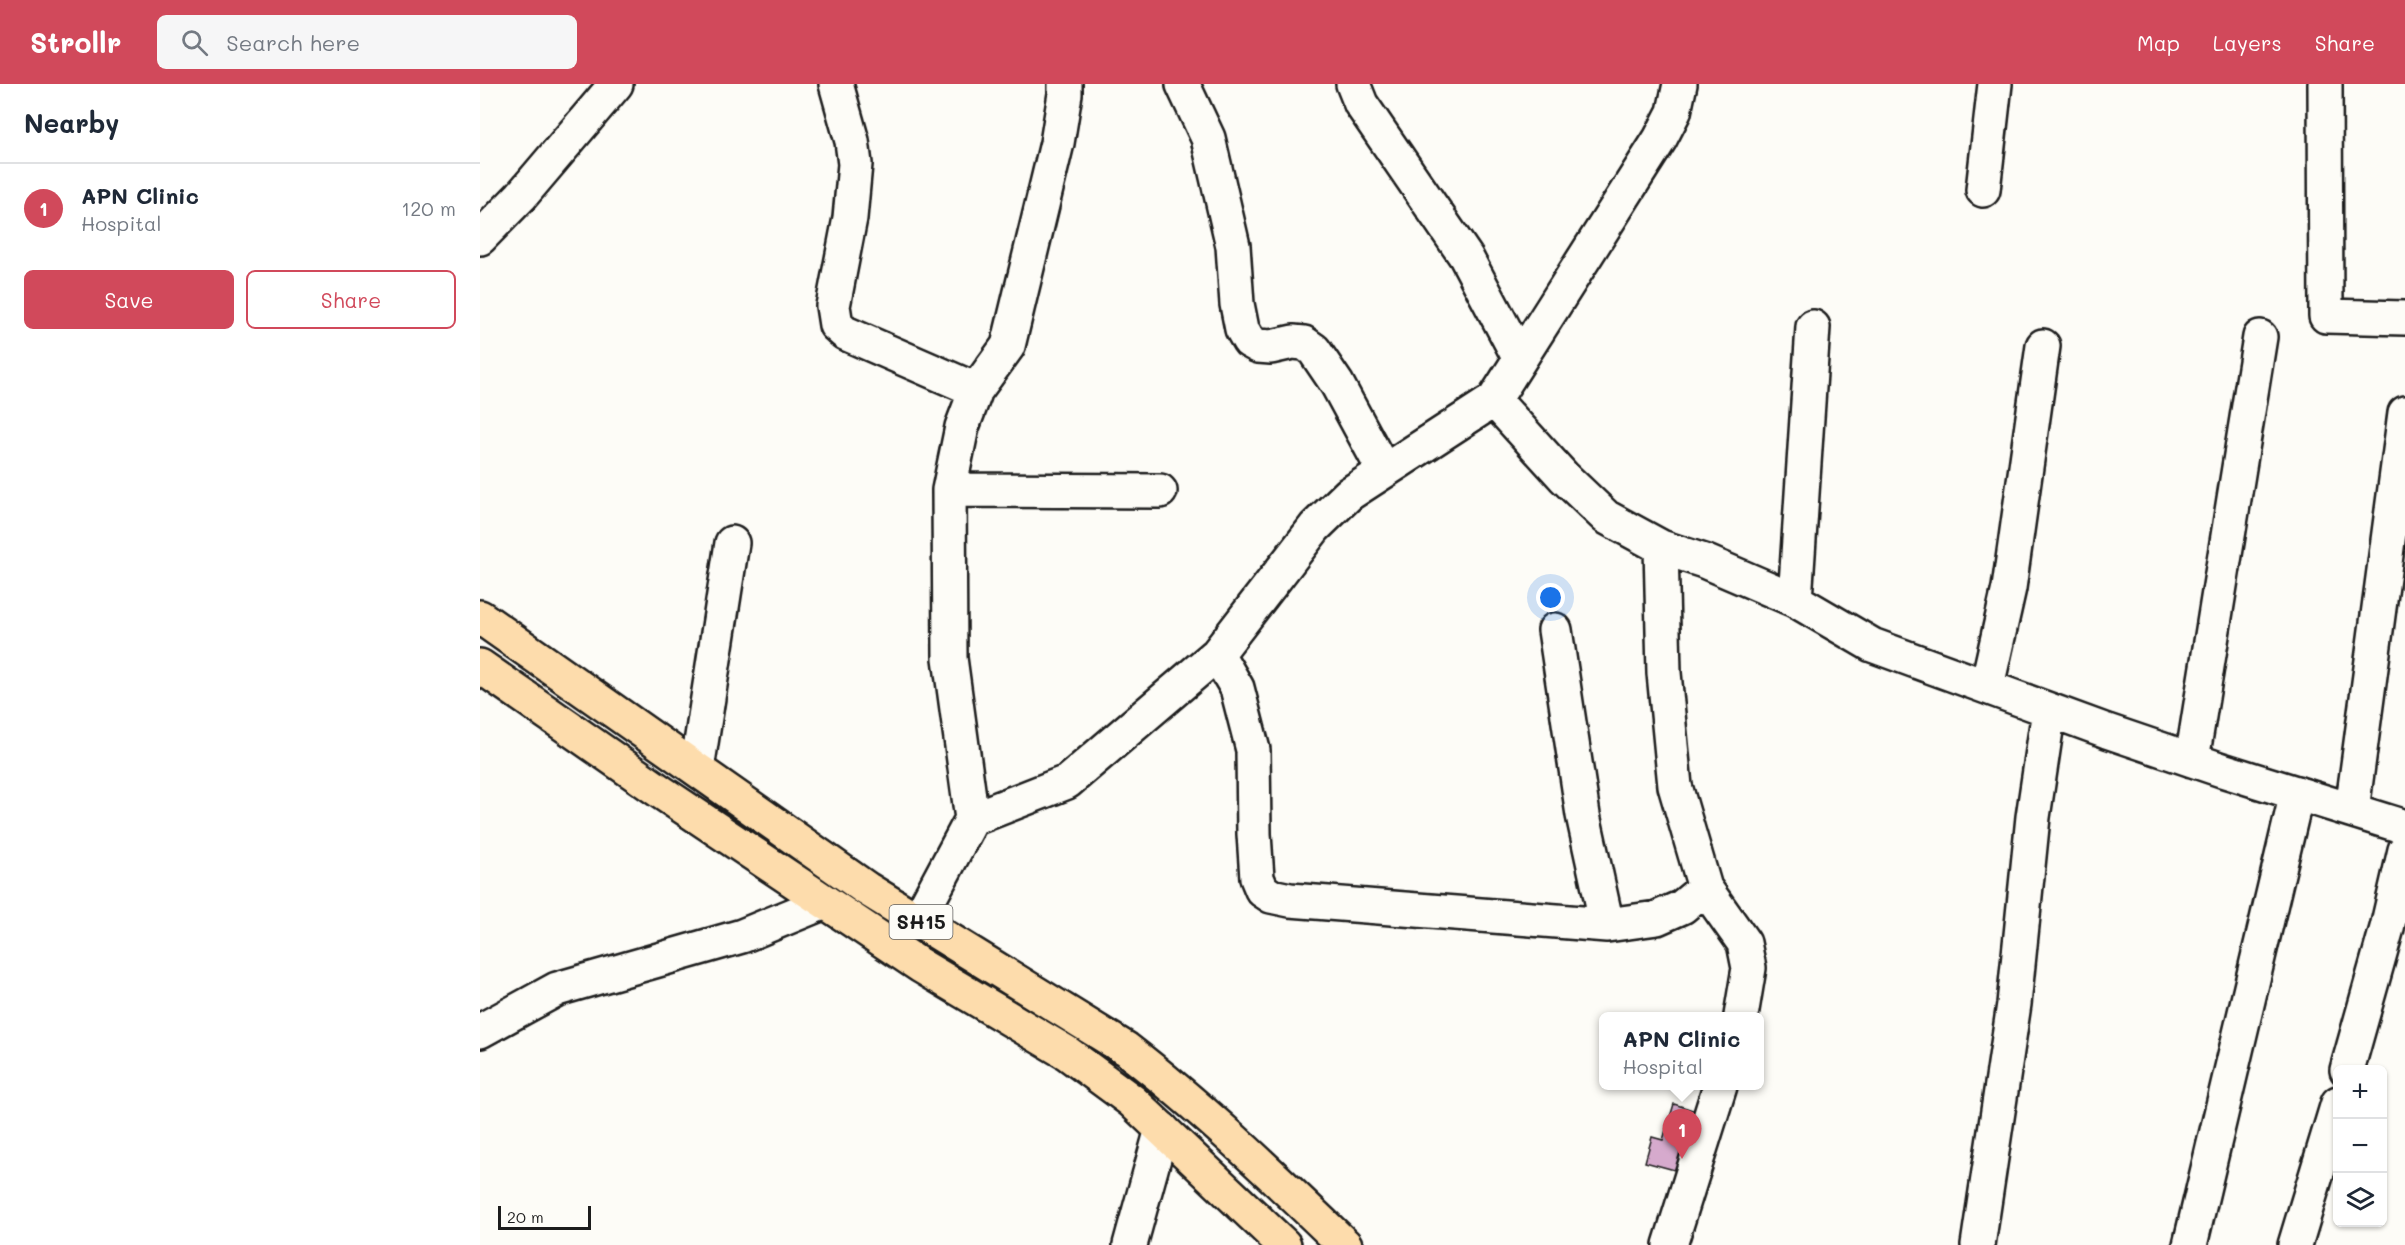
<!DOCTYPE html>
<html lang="en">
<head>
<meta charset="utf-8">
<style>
  body { margin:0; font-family:Mali,sans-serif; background:#f6f6f7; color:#1f2937 }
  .controls { position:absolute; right:18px; bottom:18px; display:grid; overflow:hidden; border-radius:9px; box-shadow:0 2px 4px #0004 }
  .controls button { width:54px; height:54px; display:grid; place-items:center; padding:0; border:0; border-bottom:2px solid #e0e1e3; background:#fff; color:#1f2937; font:30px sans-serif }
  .scale { position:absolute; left:18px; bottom:15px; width:93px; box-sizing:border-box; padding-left:6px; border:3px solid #1c1c1c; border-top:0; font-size:16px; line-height:21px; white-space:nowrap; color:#1c1c1c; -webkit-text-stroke:4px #fdfcf7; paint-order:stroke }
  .you { position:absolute; left:1071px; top:514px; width:21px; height:21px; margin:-15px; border:4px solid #fff; border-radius:50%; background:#1a73e8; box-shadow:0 0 0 9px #1a73e833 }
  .badge { display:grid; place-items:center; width:39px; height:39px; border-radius:50%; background:#d1495b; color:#fff; font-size:20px; font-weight:700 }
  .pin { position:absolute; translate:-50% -50px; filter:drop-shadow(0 2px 3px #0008) }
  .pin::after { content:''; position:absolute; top:32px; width:21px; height:18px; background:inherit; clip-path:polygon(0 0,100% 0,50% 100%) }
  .popup { position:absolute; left:1119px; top:928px; width:165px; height:78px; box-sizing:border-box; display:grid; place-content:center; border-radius:9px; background:#fff; filter:drop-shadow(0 2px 4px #0005); font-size:20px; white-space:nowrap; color:#747a83 }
  .popup b { font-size:22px; color:#1f2937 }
  .popup::after { content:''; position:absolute; left:50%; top:100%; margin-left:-12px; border:12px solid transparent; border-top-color:#fff }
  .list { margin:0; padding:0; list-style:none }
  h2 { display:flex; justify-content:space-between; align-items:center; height:78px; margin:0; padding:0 24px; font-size:26px }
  h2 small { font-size:20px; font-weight:400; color:#747a83 }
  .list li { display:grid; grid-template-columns:39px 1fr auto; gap:18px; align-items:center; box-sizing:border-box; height:90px; padding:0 24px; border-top:2px solid #e0e1e3 }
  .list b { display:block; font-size:22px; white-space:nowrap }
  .list p { margin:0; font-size:20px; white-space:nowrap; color:#747a83 }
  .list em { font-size:20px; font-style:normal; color:#747a83 }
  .actions { display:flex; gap:12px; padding:18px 24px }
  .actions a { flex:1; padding:14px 0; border:2px solid #d1495b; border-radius:9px; text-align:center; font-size:21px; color:#d1495b }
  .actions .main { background:#d1495b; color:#fff }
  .icon { flex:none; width:33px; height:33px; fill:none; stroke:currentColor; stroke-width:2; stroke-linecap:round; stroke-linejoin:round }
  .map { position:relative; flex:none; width:1925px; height:1161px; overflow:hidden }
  header { display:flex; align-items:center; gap:36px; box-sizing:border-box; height:84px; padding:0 30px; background:#d1495b; color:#fff }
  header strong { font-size:28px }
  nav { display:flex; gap:33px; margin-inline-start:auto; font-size:21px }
  .search { width:420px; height:54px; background:#f6f6f7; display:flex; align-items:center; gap:15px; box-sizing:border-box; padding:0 21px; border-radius:9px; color:#747a83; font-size:22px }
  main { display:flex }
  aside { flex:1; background:#fff }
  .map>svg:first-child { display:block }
</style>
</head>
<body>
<header>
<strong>Strollr</strong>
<div class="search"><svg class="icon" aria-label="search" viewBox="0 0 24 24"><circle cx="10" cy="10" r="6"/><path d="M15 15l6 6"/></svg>Search here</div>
<nav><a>Map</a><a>Layers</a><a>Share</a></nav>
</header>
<main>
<aside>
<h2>Nearby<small></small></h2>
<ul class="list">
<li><span class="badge">1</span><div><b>APN Clinic</b><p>Hospital</p></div><em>120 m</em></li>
</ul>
<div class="actions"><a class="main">Save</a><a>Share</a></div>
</aside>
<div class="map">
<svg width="1925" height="1161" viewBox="0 0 1925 1161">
  <rect width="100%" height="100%" fill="#fdfcf7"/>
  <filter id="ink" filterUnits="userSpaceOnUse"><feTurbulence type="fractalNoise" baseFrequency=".0167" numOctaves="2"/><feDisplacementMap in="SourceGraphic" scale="12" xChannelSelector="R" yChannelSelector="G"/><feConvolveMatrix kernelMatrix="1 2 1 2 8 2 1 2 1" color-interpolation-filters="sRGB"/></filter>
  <g filter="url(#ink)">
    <path fill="#d6aacd" stroke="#1c1c1c" stroke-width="1.5" d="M1194,1020L1219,1028L1202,1088L1165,1078L1172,1053L1183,1056Z"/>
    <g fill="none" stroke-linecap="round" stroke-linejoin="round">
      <g stroke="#1c1c1c" stroke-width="38">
        <path id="minor" d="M356,0L372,57L375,80L370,134L353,222L356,241L365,249L496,306
          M873,0L881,20L986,173L1040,275
          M1845,0L1846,232L1925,234
          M703,1L728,54L753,162L757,220L762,245L769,257L778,262L791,263L813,258L824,259L834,266L857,300L904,387
          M1503,106L1515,0
          M0,154L41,112L136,0
          M1014,316L1084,393L1126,433L1181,463L1224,477L1315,516L1392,561L1627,647L1742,686L1925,743
          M469,406L680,407
          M1181,463L1184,589L1195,702L1225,804L1264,859L1269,884L1261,932
          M1315,516L1333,243
          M1075,546L1103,731L1127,841
          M737,570L757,604L773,666L774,750L777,794L782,806L791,812L810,816L1127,841L1177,834L1202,823L1225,804
          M1507,602L1529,504L1563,262
          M1712,676L1780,253
          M217,685L252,459
          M1872,726L1925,329
          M492,735L470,574L469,406L482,343L496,306L528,262L577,59L585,10V0
          M438,836L492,735L587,698L737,570L835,443L869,410L1014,316L1180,55L1194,28L1200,0
          M0,947L77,905L262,852L345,818
          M1867,986L1907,844L1925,766
          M650,1161L682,1045
          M1190,1161L1240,1002
          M1498,1161L1534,920L1553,733L1569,626
          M1710,1161L1817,709
          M1815,1161L1858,1019"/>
      </g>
      <g stroke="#1c1c1c" stroke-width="38">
        <path id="primary" d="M0,533L387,805L646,965C724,1025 794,1093 865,1161
          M0,582L181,708L441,882L587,969L652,1017L804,1161"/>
      </g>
      <use href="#minor" stroke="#fdfcf7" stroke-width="33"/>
      <use href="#primary" stroke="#fddcac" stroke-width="33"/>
    </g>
  </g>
  <g text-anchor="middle" stroke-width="4.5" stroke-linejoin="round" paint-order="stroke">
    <rect fill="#fdfcf7" stroke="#605f5e" stroke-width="1.5" x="409.5" y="821" width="63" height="34" rx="4.5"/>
    <g font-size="20" font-weight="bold" fill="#1c1c1c">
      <text x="441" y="845">SH15</text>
    </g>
  </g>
</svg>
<div class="controls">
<button>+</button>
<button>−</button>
<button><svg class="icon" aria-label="layers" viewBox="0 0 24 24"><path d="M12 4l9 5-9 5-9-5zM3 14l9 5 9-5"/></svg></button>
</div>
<div class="scale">20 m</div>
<div class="you"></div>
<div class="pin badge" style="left:1202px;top:1075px">1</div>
<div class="popup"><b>APN Clinic</b>Hospital</div>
</div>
</main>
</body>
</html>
